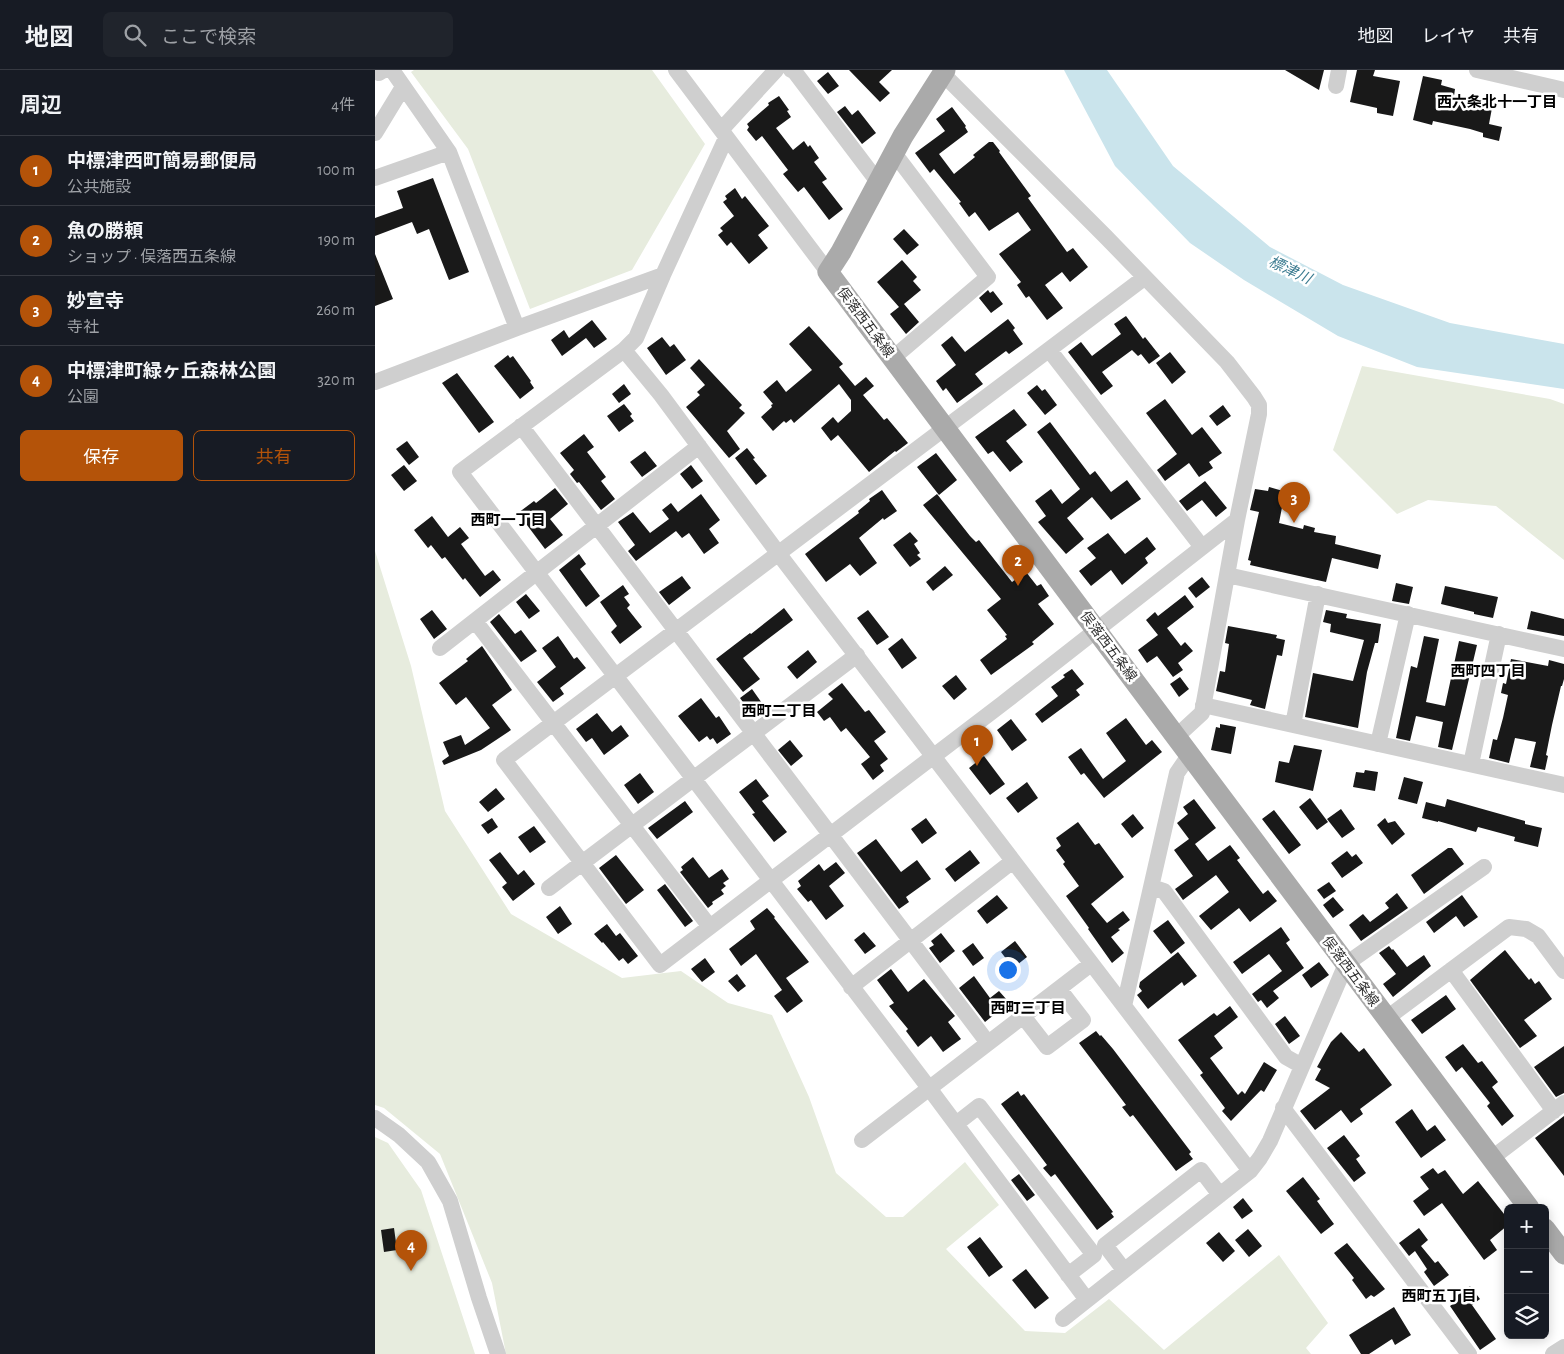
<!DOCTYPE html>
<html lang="ja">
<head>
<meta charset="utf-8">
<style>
  body { margin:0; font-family:"Alegreya Sans","Noto Sans JP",sans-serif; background:#20242c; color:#f1f3f6 }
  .controls { position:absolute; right:15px; bottom:15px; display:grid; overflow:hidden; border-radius:8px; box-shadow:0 2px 12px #0003 }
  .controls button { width:45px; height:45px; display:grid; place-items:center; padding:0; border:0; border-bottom:1px solid #363941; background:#171b24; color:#f1f3f6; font:25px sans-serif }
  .you { position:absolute; left:632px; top:899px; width:18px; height:18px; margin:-12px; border:4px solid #fff; border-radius:50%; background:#1a73e8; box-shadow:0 0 0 8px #1a73e833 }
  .badge { display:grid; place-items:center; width:32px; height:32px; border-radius:50%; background:#b45309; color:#fff; font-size:16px; font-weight:700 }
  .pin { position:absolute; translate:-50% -41px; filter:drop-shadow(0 1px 2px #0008) }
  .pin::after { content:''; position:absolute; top:26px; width:18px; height:15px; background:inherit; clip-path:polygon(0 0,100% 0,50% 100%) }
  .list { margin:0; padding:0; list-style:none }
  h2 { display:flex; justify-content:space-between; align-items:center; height:65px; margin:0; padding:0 20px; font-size:21px }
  h2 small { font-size:16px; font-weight:400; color:#9ea1a6 }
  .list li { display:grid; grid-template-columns:32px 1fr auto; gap:15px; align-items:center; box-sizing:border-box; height:70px; padding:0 20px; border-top:1px solid #363941 }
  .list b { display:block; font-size:19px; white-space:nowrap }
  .list p { margin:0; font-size:16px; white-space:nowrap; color:#9ea1a6 }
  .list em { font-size:16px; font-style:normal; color:#9ea1a6 }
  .actions { display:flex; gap:10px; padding:15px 20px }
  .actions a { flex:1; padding:11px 0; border:1px solid #b45309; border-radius:8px; text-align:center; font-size:18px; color:#b45309 }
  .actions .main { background:#b45309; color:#fff }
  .icon { flex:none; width:28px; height:28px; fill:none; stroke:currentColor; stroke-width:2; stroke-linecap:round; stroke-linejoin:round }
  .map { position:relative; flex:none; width:1189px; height:1284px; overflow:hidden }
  header { display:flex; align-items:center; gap:30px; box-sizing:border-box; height:70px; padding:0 25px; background:#171b24; border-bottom:1px solid #363941 }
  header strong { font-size:24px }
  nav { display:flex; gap:28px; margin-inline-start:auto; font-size:18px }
  .search { width:350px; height:45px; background:#20242c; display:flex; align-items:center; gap:12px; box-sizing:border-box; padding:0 18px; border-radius:8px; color:#9ea1a6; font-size:19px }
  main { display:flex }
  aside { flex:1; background:#171b24 }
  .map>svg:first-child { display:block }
</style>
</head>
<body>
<header>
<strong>地図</strong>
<div class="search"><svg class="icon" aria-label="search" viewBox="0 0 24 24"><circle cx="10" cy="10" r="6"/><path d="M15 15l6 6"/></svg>ここで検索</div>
<nav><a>地図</a><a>レイヤ</a><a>共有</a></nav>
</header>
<main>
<aside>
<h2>周辺<small>4件</small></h2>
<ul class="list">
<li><span class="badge">1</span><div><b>中標津西町簡易郵便局</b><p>公共施設</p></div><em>100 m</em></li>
<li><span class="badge">2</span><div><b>魚の勝頼</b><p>ショップ · 俣落西五条線</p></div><em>190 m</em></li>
<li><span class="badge">3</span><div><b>妙宣寺</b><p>寺社</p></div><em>260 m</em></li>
<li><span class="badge">4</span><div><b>中標津町緑ヶ丘森林公園</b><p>公園</p></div><em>320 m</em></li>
</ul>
<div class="actions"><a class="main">保存</a><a>共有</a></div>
</aside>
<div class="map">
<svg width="1189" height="1284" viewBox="0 0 1189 1284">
  <rect width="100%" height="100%" fill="#fff"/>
  <path fill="#e7ecde" d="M39,0H277L330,74L257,200L155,239L93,79L36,2Z
    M987,296L1175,329L1189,334V490L1121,436L1053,430L1022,444L958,380Z
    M0,481L36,596L70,741L136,844L247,908L306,901L353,933L397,945L434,1027L461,1103L511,1147H528L590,1092L624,1135L571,1179L650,1261L690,1263L734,1229L789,1280L904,1185L953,1253L931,1278L936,1284H131L117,1213L65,1084L9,1038L0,1035Z
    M0,1067L13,1073L46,1120L100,1284H0Z"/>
  <path fill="#cae4ec" d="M689,0H732L798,96L895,177L968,215L1075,253L1189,274V319L1042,297L963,266L869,210L815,173L740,96Z"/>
  <path fill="#191919" d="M474,0H517L504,12L515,23L505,32Z
    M910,0H949L944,20Z
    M982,0H1000L998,6L1025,11L1018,46L1002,43V38L975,32Z
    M453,2L464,16L453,24L442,11Z
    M1048,6L1067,10L1066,15L1080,19L1079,26L1086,28L1085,30L1117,38L1114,54L1127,57L1124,71L1108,67V63L1095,59L1058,51L1057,55L1038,50Z
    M404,26L414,40L412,41L416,47L401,58L418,80L429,71L433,77L435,75L444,88L439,92L452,109L447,112L468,139L454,150L429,117L423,122L408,104L413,100L387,66L381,71L372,60L374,57L372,54L394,35L393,33Z
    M470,36L477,45L483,40L501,63L487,74L462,42Z
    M577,37L591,56L590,57L593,62L564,84L579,104L600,87L598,85L614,72H618L625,81L624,82L656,126L653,128L692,182L698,178L713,197L695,212L687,202L670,215L688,238L672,250L654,226L651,228L642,215L646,212L624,184L656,160L643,142L614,161L600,142L594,147L584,133L586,132L559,99L555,103L540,83L570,61L561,49Z
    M58,108L94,202L74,210L54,159L42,164L37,152L0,166V148L28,138L22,121Z
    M360,118L367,129L370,126L394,156L383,165L393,178L374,194L356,172L352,176L343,165L348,161L345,158L359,146L348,132L352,129L350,126Z
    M529,159L544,175L532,185L518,169Z
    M0,184L18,229L0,236Z
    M527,190L542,207L538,211L546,220L529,234L544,252L531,264L515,244L524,237L502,212Z
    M613,220L615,223L618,221L628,234L616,243L604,228Z
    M751,246L768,269L770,267L785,286L774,294L766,284L763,286L757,280L727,302L738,316L726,325L693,282L706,272L717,286L746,264L739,254Z
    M633,249L640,258L638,260L648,274L634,284L631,281L600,304L608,314L582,333L571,318L568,321L561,311L581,295L566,275L577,266L590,282Z
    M217,250L232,269L219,278L211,268L187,286L176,270L189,260L194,268Z
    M434,256L468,294L464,297L480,316L491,307L499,316L488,325L509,350L512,348L533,373L521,382L520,381L494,402L463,365L456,371L446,358L458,347L463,353L476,341V330L464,314L419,353L416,349L411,353L409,351L398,361L386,347L397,337L396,335L398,334L388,322L402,310L411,322L437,300L414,274Z
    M287,267L295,277L299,274L311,290L291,305L272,278Z
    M795,282L811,302L797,314L781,293Z
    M133,285L135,288L138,286L156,311L155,312L159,318L145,329L119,296Z
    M324,289L367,335L364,338L370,343L352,361L365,379L354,388L311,337L325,325L322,322L330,315L315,298Z
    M82,303L119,352L104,363L67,313Z
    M249,314L256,324L244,333L237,324Z
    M662,315L667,321L670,319L682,335L670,345L652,323Z
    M790,329L817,365L827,357L847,383L834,392L838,398L824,407L814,393L790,411L782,400L802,384L771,343Z
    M249,334L257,344L255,346L259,351L244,362L232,346Z
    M848,335L856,346L842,356L834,346Z
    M639,339L652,355L631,371L648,392L635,402L618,381L613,384L600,367Z
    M675,352L715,405L720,401L736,422L752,410L766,429L736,450L717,427L692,448L709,469L691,484L663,452L671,446L660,431L676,419L687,434L705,419L662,362Z
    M209,364L219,377L212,382L231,407L226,411L240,429L226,440L204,412L202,413L195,404L199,400L185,383Z
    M32,371L44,387L34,395L21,379Z
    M372,378L380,388L378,389L392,406L381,415L360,388Z
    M270,381L282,396L267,407L255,392Z
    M561,383L582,410L564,425L542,397Z
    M29,395L42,411L29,421L16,405Z
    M316,395L328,411L317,419L305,404Z
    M830,411L852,438L841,447L827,430L812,441L804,431Z
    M894,417L908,421L906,427H909L904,453L928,459L929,455L940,458L939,462L961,466L960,474L1006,485L1003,499L957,488L951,512L875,495L876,491L873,490L884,442L875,440L880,419L893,421Z
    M180,418L193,434L175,449L188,465L170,479L143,443L159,431L161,433Z
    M507,420L522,441L509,450L508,448L484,468L502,493L485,506L475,494L451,512L430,484L484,443L483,441L495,431L494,429Z
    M326,424L345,450L334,459L344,473L329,484L314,463L307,468L301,461L261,491L253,481L260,475L243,452L258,442L275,463L294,449L287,440L296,433L303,442Z
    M562,424L595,466L601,472L604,470L637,512L651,502L662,516L666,514L674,526L663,534L679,554L657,572L659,574L616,605L605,590L632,569L630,566L632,565L612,540L626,529L548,435Z
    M57,446L73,467L85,457L94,468L86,474L110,506L118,500L126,510L105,527L90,508L88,510L70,487L67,489L56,475L53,478L39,460Z
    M535,462L543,471L539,474L545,483L542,485L546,489L535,497L518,475Z
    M733,463L750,484L772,467L781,479L770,488L773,493L747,515L736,500L716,516L704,501L721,488L712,478Z
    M204,484L211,494L205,499L225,526L211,537L184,500Z
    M570,496L578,505L558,521L551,512Z
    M307,506L316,518L294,535L284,522Z
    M827,507L835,517L821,528L813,518Z
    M1021,513L1038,517L1034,534L1017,531Z
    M248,515L254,524L249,527L255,535L252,538L267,557L245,574L236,562L242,556L225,532Z
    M1070,516L1123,527L1118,548L1099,544V542L1066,534Z
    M151,524L165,541L154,549L141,532Z
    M810,525L819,537L792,558L806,576L810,572L818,581L803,593L808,600L798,607L782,586L772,593L763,580L783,565L771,550L780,542L783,546Z
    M409,538L418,550L368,588L385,609L368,622L341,589L375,563L376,564Z
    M57,540L72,559L59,569L45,549Z
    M493,540L514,567L502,575L482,548Z
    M951,540L972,544L971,548L1006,554L1003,573H1000L992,602L983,658L930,647L938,603L978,611L989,570L955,562L956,554L948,552Z
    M1156,541L1189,549V566L1152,559Z
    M124,544L140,564L146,560L162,581L146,592L115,552Z
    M853,556L902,565L901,568L910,570L907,586L902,585L890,639L875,635L877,630L841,621L845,601L850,602L854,574L850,573Z
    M183,566L199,589L202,587L211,598L185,618L189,624L178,632L162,612L181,597L167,578Z
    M1049,566L1064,569L1051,632L1070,636L1084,571L1102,575L1077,680L1063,677L1068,652L1041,646L1035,671L1021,668L1036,596L1042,598Z
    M527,568L542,588L527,599L513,579Z
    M107,576L137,620L117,635L136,660L106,680L69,695L67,691L74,686L68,672L86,665L90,675L115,658L91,627L81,635L64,613L93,591L91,589Z
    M433,580L442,592L422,609L412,597Z
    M1136,589L1173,596L1174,590L1189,594V609L1187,616H1186L1177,655L1171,685L1173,686L1170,700L1155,697L1161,672L1140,668L1134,693L1114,688L1118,669L1122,670L1128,648L1133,625L1126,623L1128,613L1131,614Z
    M697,599L709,614L701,620L705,625L667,653L660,644L683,626L676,617L690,607L688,605Z
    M581,605L592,619L579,630L567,616Z
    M805,607L814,619L804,627L795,614Z
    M467,613L490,642L494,640L511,662L499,671L513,689L505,695L509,701L498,710L486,694L495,687L471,658L466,662L455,647L449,651L442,642L458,629L453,624Z
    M377,619L389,636L377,645L365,628Z
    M326,628L341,648L344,646L356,664L342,674L338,668L335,670L332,666L324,672L303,646Z
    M222,643L237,662L246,655L254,666L229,685L217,668L211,672L201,659Z
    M751,648L771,675L777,670L787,682L729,728L709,703L706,705L693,687L706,678L728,709L751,691L731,663Z
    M636,649L652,670L637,681L622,660Z
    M845,654L861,657L856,684L836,680L841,657L845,658Z
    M415,670L428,686L416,696L403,680Z
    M919,675L947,680L938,721L900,712L904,691L914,693Z
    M609,686L630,714L615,725L594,698Z
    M990,700L1003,702L1000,721L978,717L981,702L989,703Z
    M265,703L279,722L263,734L249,715Z
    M1029,707L1048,712L1042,734L1023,729Z
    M381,709L394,726L387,731L412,762L399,772L377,744L380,743L364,722Z
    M652,712L663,728L643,743L631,728Z
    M121,718L130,729L113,742L104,732Z
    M935,728L953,752L942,760L924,737Z
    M819,729L841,758L820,774L833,791L855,775L865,788L862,790L888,824L893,820L902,831L875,852L864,838L836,860L824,846L854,822L841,805L808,830L800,819L818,806L799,780L814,769L802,753L813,744L808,737Z
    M1072,729L1150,751V754L1167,758L1163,777L1139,771L1140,767L1103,757L1101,762L1063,751V752L1047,748L1051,732L1070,737Z
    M310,731L318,742L282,769L273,758Z
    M966,739L980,759L967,768L952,749Z
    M899,740L926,775L914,784L887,749Z
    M758,744L769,758L757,768L746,754Z
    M117,748L123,757L113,764L106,755Z
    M551,748L562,763L547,774L536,759Z
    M1010,748L1013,753L1020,751L1030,764L1017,775L1002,755Z
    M703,752L720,775L724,773L749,807L716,834L732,853L748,841L755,850L743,859L745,860L736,867L749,883L737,893L713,859L714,858L691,826L704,816L688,794L690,792L681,780L686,776L681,768Z
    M159,756L171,772L155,783L143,767Z
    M501,769L526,802L542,790L556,809L531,827L534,832L524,839L482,783Z
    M1073,778H1077L1089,794L1049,824L1036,805Z
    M595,780L605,793L580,812L570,799Z
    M972,781L977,787L981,784L988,793L967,808L956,793Z
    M125,782L143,805L149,800L160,814L138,831L127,817L132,813L114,790Z
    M241,785L269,820L251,834L224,798Z
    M318,787L334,808L347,799L354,809L348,813L351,816L346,820L349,824L337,832L338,834L333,838L305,802L308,800L306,797Z
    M461,792L470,803L454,816L469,836L451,850L436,830L433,832L422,819L426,816L423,811L444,794L449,801Z
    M954,812L961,821L949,829L942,820Z
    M290,814L318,851L310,857L282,820Z
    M1022,823L1033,838L986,871L974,855L988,844L995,852L1014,838L1010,833Z
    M622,825L633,838L612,854L602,841Z
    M1087,825L1103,847L1089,857L1081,846L1059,863L1051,852Z
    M958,827L969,840L958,848L948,835Z
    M185,836L197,854L183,864L171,847Z
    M392,838L400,847L399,848L434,892L411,908L428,931L412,943L399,926L407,920L381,884L366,896L354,879L380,859L375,851Z
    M793,850L810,873L796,884L778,861Z
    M232,854L241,866L245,863L263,886L253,894L248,888L244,891L228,872L227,873L219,864Z
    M906,857L915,870L911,873L929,898L898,921L904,928L892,938L886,930L883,932L877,924L907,901L894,884L867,904L858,892Z
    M489,862L501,876L490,884L479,870Z
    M566,863L580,881L565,893L554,878L559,875L556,871Z
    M640,871L652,887L638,898L626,882Z
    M598,873L609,888L598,896L587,881Z
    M1014,876L1017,880L1018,879L1032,897L1049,885L1056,896L1018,927L1008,914L1021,904L1004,883Z
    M1130,880L1154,910L1156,908L1160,914L1164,911L1177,929L1149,950L1162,966L1145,978L1095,910Z
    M803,882L822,906L809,916L807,912L773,939L762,925L767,921L764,917L765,912Z
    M330,888L340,902L327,912L316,899Z
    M944,892L954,905L936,918L927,905Z
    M516,899L533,922L549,909L580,946L573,952L586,969L568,982L556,966L543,977L531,961L533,959L514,936L519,933L502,910Z
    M362,904L371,916L363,922L353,911Z
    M599,906L615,928L624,921L632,930L623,937L625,940L610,952L584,918Z
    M1071,925L1081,939L1047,964L1036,950Z
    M855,936L863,947L839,966L848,978L835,988L863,1025L867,1021L870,1024L889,992L902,1000L889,1022L886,1020L856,1051L847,1041L850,1038L825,1005L828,1003L803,970L839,943L842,946Z
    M910,946L925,966L914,974L900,954Z
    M721,961L725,966L726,965L738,979L816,1082L814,1084L818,1089L801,1101L758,1045L755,1047L747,1037L751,1035L704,973Z
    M966,962L984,982L989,978L1017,1015L985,1039L988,1044L976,1053L966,1040L940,1060L925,1041L955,1018L940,1010L946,999L942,997L956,972Z
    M1088,974L1103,993L1107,991L1123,1012L1117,1017L1139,1046L1127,1056L1112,1036L1115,1033L1087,997L1081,1002L1070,987Z
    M1189,976V1023L1181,1027L1159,997Z
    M643,1021L646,1026L649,1024L738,1142L736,1143L739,1147L722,1160L680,1104L676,1107L668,1098L672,1095L626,1034Z
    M1037,1039L1052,1061L1060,1055L1071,1070L1046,1088L1020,1052Z
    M1189,1046V1106L1160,1068Z
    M969,1065L985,1086L981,1089L991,1103L979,1112L952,1078Z
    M1058,1098L1063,1104L1070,1100L1088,1124L1103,1111L1133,1149V1155L1115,1170L1122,1180L1109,1190L1067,1133L1049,1146L1038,1131L1054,1119L1045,1107Z
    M644,1104L660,1125L652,1131L636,1110Z
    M928,1107L945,1129L942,1131L959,1154L946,1164L911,1121Z
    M868,1128L878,1141L867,1149L858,1137Z
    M19,1158L22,1180L9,1182L6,1160Z
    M1044,1158L1053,1170L1046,1176L1060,1193L1063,1191L1074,1205L1059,1216L1049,1202L1052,1199L1040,1181L1034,1186L1024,1173Z
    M873,1159L887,1176L874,1187L860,1170Z
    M844,1162L860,1181L848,1192L831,1173Z
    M605,1167L628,1197L614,1207L592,1177Z
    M972,1173L1010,1219L999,1227L996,1225L991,1229L977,1210L979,1208L959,1183Z
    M651,1199L674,1228L660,1239L637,1210Z
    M1095,1216L1105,1229L1097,1235L1121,1269L1105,1280L1075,1236L1082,1231L1080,1227Z
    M1019,1237L1036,1265L1020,1275L1017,1269L994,1284H986L974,1265Z"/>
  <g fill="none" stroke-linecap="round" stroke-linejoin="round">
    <path stroke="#cfcfcf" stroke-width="16" d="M17,0L74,82L142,258L288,205
      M301,0L453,202
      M416,0L419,1L503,112
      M1102,0L1189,20
      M0,1L4,3L9,0
      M567,3L730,166L852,292L879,327L884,335V344L862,450L627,634L285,895L129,690L769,208
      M961,16L964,0
      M346,60L401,0
      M0,63L28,17
      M351,68L288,205L261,268L249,280L85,402L554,1018L712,1230
      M0,108L74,82
      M249,280L286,325L403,483L875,1101
      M675,281L827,477
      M518,288L613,207L519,83
      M0,312L142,258
      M146,356L613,973
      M852,505L1189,579
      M100,551L335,857
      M65,578L324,376
      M828,635L1189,715
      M918,655L943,524
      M802,666L827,643L862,450
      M1003,674L1033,544
      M1096,694L1124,564
      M777,817L789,821L911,987L927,996
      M174,818L482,585
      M1076,900L1179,1041
      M476,917L638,791
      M749,936L802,703L815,684
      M648,946L672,977L708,950L684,919
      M1012,948L1134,857L1151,859L1163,866L1189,901
      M908,1038L1094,1284
      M0,1048L24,1065L53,1092L75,1131L104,1228L123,1284
      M581,1054L604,1036L719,1185L693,1205
      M487,1070L716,894
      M1117,1088L1189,1033
      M749,1200L730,1175L826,1100L845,1125
      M688,1249L875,1101L885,1088L895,1071L971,894L1109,797
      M1178,1284L1189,1277"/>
    <path stroke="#aaa" stroke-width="21" d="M570,0L528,66L466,182L453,202L1154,1138
      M1170,1159L1189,1184"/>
  </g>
  <g text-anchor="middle" stroke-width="5" stroke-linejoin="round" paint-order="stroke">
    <g font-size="14" fill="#323232" stroke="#fff">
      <text transform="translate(491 252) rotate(53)" y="5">俣落西五条線</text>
      <text transform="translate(734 576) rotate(53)" y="5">俣落西五条線</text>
      <text transform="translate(976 901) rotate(53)" y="5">俣落西五条線</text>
    </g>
    <g font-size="15" font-weight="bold" fill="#000" stroke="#fff">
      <text x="1122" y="37">西六条北十一丁目</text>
      <text x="133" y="455">西町一丁目</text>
      <text x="1113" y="606">西町四丁目</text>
      <text x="404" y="646">西町二丁目</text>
      <text x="653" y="943">西町三丁目</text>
      <text x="1064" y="1231">西町五丁目</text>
    </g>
    <g font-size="15" font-style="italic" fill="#3b7b90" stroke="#fff">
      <text transform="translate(915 200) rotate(25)" y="5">標津川</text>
    </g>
  </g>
</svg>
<div class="controls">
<button>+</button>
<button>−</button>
<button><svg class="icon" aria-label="layers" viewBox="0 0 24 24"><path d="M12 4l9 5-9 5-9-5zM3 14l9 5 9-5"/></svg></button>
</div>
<div class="you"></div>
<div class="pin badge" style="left:602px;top:696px">1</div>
<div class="pin badge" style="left:643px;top:516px">2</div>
<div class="pin badge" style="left:919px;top:453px">3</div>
<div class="pin badge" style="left:36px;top:1201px">4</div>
</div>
</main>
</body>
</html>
